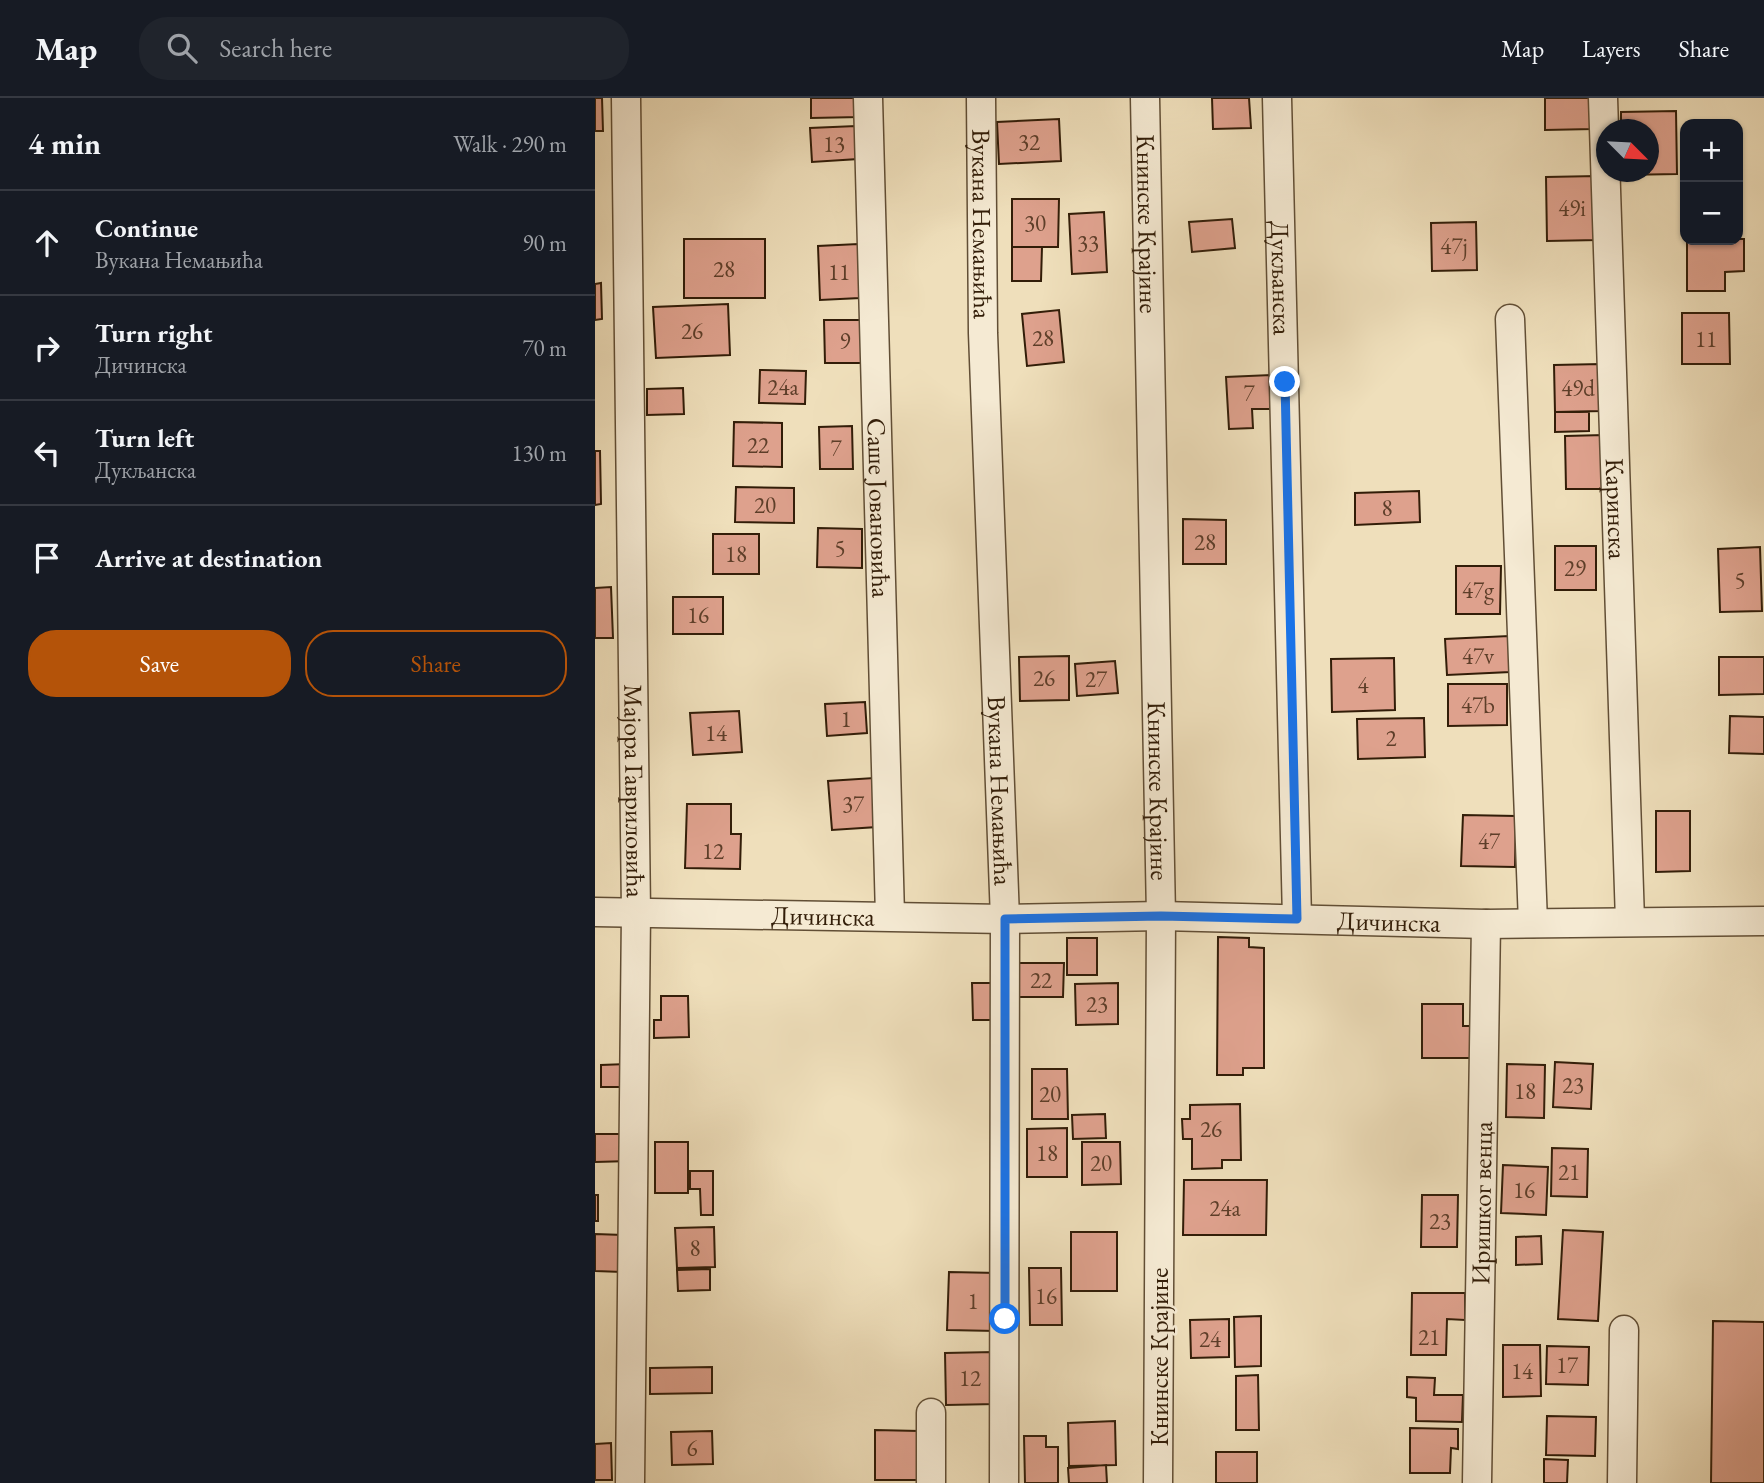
<!DOCTYPE html>
<html lang="en">
<head>
<meta charset="utf-8">
<style>
  body { margin:0; font-family:"EB Garamond",serif; background:#20242c; color:#f1f3f6 }
  .controls { position:absolute; right:21px; top:21px; display:grid; overflow:hidden; border-radius:14px; box-shadow:0 2px 5px #0004 }
  .controls button { width:63px; height:63px; display:grid; place-items:center; padding:0; border:0; border-bottom:2px solid #363941; background:#171b24; color:#f1f3f6; font:35px sans-serif }
  .compass { position:absolute; left:1001px; top:21px; width:63px; height:63px; border-radius:50%; background:#171b24; box-shadow:0 2px 5px #0004; rotate:114deg }
  .stop { position:absolute; width:21px; height:21px; margin:-16px; border:5px solid #1a73e8; border-radius:50%; background:#fff }
  .stop.end { background:#1a73e8; border-color:#fff; box-shadow:0 2px 7px #0008 }
  .list { margin:0; padding:0; list-style:none }
  h2 { display:flex; justify-content:space-between; align-items:center; height:91px; margin:0; padding:0 28px; font-size:30px }
  h2 small { font-size:23px; font-weight:400; color:#9ea1a6 }
  .list li { display:grid; grid-template-columns:46px 1fr auto; gap:21px; align-items:center; box-sizing:border-box; height:105px; padding:0 28px; border-top:2px solid #363941 }
  .list b { display:block; font-size:26px; white-space:nowrap }
  .list p { margin:0; font-size:23px; white-space:nowrap; color:#9ea1a6 }
  .list em { font-size:23px; font-style:normal; color:#9ea1a6 }
  .actions { display:flex; gap:14px; padding:21px 28px }
  .actions a { flex:1; padding:16px 0; border:2px solid #b45309; border-radius:28px; text-align:center; font-size:24px; color:#b45309 }
  .actions .main { background:#b45309; color:#fff }
  .icon { flex:none; width:38px; height:38px; fill:none; stroke:currentColor; stroke-width:2; stroke-linecap:round; stroke-linejoin:round }
  .map { position:relative; flex:none; width:1169px; height:1385px; overflow:hidden }
  header { display:flex; align-items:center; gap:42px; box-sizing:border-box; height:98px; padding:0 35px; background:#171b24; border-bottom:2px solid #363941 }
  header strong { font-size:33px }
  nav { display:flex; gap:38px; margin-inline-start:auto; font-size:24px }
  .search { width:490px; height:63px; background:#20242c; display:flex; align-items:center; gap:18px; box-sizing:border-box; padding:0 24px; border-radius:28px; color:#9ea1a6; font-size:26px }
  main { display:flex }
  aside { flex:1; background:#171b24 }
  .map>svg:first-child { display:block }
</style>
</head>
<body>
<header>
<strong>Map</strong>
<div class="search"><svg class="icon" aria-label="search" viewBox="0 0 24 24"><circle cx="10" cy="10" r="6"/><path d="M15 15l6 6"/></svg>Search here</div>
<nav><a>Map</a><a>Layers</a><a>Share</a></nav>
</header>
<main>
<aside>
<h2>4 min<small>Walk · 290 m</small></h2>
<ul class="list">
<li><svg class="icon" aria-label="ahead" viewBox="0 0 24 24"><path d="M12 20V5M6 11l6-6 6 6"/></svg><div><b>Continue</b><p>Вукана Немањића</p></div><em>90 m</em></li>
<li><svg class="icon" aria-label="right" viewBox="0 0 24 24"><path d="M7 20v-9h11M14 6l5 5-5 5"/></svg><div><b>Turn right</b><p>Дичинска</p></div><em>70 m</em></li>
<li><svg class="icon" aria-label="left" viewBox="0 0 24 24"><path d="M17 20v-9H6M10 6l-5 5 5 5"/></svg><div><b>Turn left</b><p>Дукљанска</p></div><em>130 m</em></li>
<li><svg class="icon" aria-label="arrive" viewBox="0 0 24 24"><path d="M6 21V4h12l-3 4 3 4H6"/></svg><div><b>Arrive at destination</b></div></li>
</ul>
<div class="actions"><a class="main">Save</a><a>Share</a></div>
</aside>
<div class="map">
<svg width="1169" height="1385" viewBox="0 0 1169 1385">
  <rect width="100%" height="100%" fill="#efdfbb"/>
  <filter id="stains"><feTurbulence type="fractalNoise" baseFrequency=".00286" numOctaves="4"/><feColorMatrix values="0 0 0 0 .2 0 0 0 0 .09 0 0 0 0 .02 0 0 0 .5 -.17"/></filter>
  <radialGradient id="worn" r=".72"><stop offset=".6" stop-color="#630" stop-opacity="0"/><stop offset="1" stop-color="#630" stop-opacity=".3"/></radialGradient>
  <path fill="#dea18d" stroke="#321d08" stroke-width="2" d="M0,0H7L8,33H0Z
    M216,0H265V19L216,20Z
    M617,0H654L656,30L618,31Z
    M950,0H998V31L950,32Z
    M1081,13L1082,76L1027,77V74H1054V32H1026V14Z
    M464,21L466,63L404,66L402,24Z
    M261,28L263,61L217,64L215,30Z
    M1002,78L1003,142L952,143L951,79Z
    M417,101H464L463,149H417Z
    M509,114L512,174L477,176L474,116Z
    M637,121L640,150L597,154L594,124Z
    M881,124L882,172L837,173L836,125Z
    M89,141H170V200H89Z
    M1143,141H1149V173L1130,174V193H1092V142Z
    M263,146L265,200L225,202L223,148Z
    M417,149H447L446,183H417Z
    M6,185L7,221L0,222V186Z
    M133,206L135,257L61,260L58,209Z
    M464,212L469,264L432,268L427,216Z
    M1087,215H1134L1135,266H1087Z
    M229,222H270L271,265H230Z
    M1006,266L1007,313L960,314L959,267Z
    M165,272L211,273L210,306L164,305Z
    M676,277L677,311H657L658,330L634,331L631,279Z
    M88,290L89,316L52,317V291Z
    M960,314H994V333L960,334Z
    M139,324L187,325V369L138,368Z
    M257,328L258,371H225L224,329Z
    M1009,337L1010,391H971L970,338Z
    M0,353H5L6,406L0,407Z
    M141,389L199,390V425L140,424Z
    M824,393L825,424L760,427V395Z
    M588,421L631,422V466H588Z
    M223,430L267,431V470L222,469Z
    M118,436H164V476H118Z
    M960,448H1001V492H960Z
    M1165,449L1167,513L1125,514L1123,451Z
    M861,468H906L905,516H861Z
    M16,489L18,540H0V490Z
    M78,499H128V536H78Z
    M914,538L915,574L852,577L850,541Z
    M474,558V602L425,603L424,559Z
    M1124,559H1169V596L1124,597Z
    M799,560L800,612L737,614L736,561Z
    M520,563L523,595L482,598L480,566Z
    M853,586H912V627L853,628Z
    M270,604L272,635L232,638L230,606Z
    M144,613L147,654L98,657L95,615Z
    M1135,618L1169,619V656L1134,655Z
    M829,620L830,659L763,661L762,621Z
    M279,680L282,729L237,732L233,683Z
    M92,706H136V736H146L145,771L90,770Z
    M1061,713H1095V773L1061,774Z
    M868,717L921,718L920,769L866,768Z
    M623,839L654,840V849L669,850V970H648V977H622Z
    M472,840H502V877H472Z
    M424,865H469L468,899H424Z
    M377,885H400V922H378Z
    M523,885V926L481,927L480,886Z
    M66,898H93L94,939L59,940V922H66Z
    M827,906H868V928H876V960H827Z
    M960,964L998,966L996,1011L958,1009Z
    M32,966V989H6V967Z
    M912,966L950,967L949,1020L911,1019Z
    M437,971H472L473,1021H437Z
    M645,1006L646,1062H627V1070L597,1071V1041H588L587,1021H595V1007Z
    M510,1016L511,1040L478,1041L477,1017Z
    M472,1030V1079H432V1031Z
    M0,1036H35V1063L0,1064Z
    M60,1044H93V1095H60Z
    M487,1044H525L526,1086L487,1087Z
    M957,1050L993,1051L992,1099L956,1098Z
    M908,1067L953,1069L951,1117L906,1115Z
    M95,1073H118V1117H106L105,1091H95Z
    M589,1082H672L671,1137H588Z
    M0,1097H3V1123H0Z
    M827,1097H863L862,1149H826Z
    M119,1129L120,1169L82,1170L80,1130Z
    M968,1132L1008,1134L1003,1223L963,1221Z
    M476,1134H522V1193H476Z
    M0,1136L28,1137L27,1174L0,1173Z
    M946,1138L947,1166L921,1167V1139Z
    M434,1170H466L467,1227H435Z
    M115,1171V1192L83,1193L82,1172Z
    M354,1174L403,1175L401,1233L352,1232Z
    M817,1195H870V1222L852,1221L851,1257H816Z
    M666,1218V1268L640,1269L639,1219Z
    M634,1221V1259L596,1260L595,1222Z
    M1118,1223L1169,1224V1385H1116Z
    M908,1247H945L946,1298L908,1299Z
    M952,1248L994,1249L993,1287L951,1286Z
    M399,1254L401,1306L351,1307L350,1255Z
    M117,1269V1295L55,1296V1270Z
    M663,1277L664,1332H641V1278Z
    M812,1279L840,1280L839,1297H868L867,1324L821,1323V1300L812,1299Z
    M952,1318L1001,1319L1000,1358L951,1357Z
    M520,1323L521,1367L474,1368L473,1325Z
    M815,1330L863,1331V1351L856,1350L855,1375H815Z
    M280,1332L324,1333L323,1382H280Z
    M117,1333L118,1366L77,1367L76,1334Z
    M429,1338H451V1349H463V1385H430Z
    M16,1345L17,1382H0V1346Z
    M621,1354H662V1385H621Z
    M949,1361L973,1362L972,1385H949Z
    M511,1367L512,1385H474L473,1370Z"/>
  <g fill="none" stroke-linecap="round" stroke-linejoin="round">
    <g stroke="#614e35" stroke-width="31">
      <g id="minor">
        <path id="s1" d="M31,0L41,814L35,1385"/>
        <path id="s2" d="M273,0L295,818"/>
        <path id="s3" d="M386,0L388,235L410,821L409,1385"/>
        <path id="s4" d="M550,0L566,818L563,1385"/>
        <path id="s5" d="M682,0L702,821"/>
        <path id="s6" d="M1008,0L1035,823"/>
        <path d="M915,221L938,825"/>
        <path id="s7" d="M0,814L410,821L566,818L891,826L1169,823"/>
        <path d="M336,1315V1385"/>
        <path id="s8" d="M882,1385L891,826"/>
        <path d="M1027,1385L1029,1232"/>
      </g>
    </g>
    <use href="#minor" stroke="#f5ead3" stroke-width="28"/>
  </g>
  <g fill="none" stroke-linecap="round" stroke-linejoin="round">
    <path stroke="#1a73e8" stroke-width="9" d="M410,1221V821L566,818L702,821L690,284"/>
  </g>
  <g text-anchor="middle" stroke-width="5" stroke-linejoin="round" paint-order="stroke">
    <g font-size="23" fill="#5d3e29">
      <text x="434" y="52">32</text>
      <text x="239" y="54">13</text>
      <text x="977" y="118">49i</text>
      <text x="440" y="133">30</text>
      <text x="493" y="153">33</text>
      <text x="859" y="156">47j</text>
      <text x="129" y="179">28</text>
      <text x="244" y="182">11</text>
      <text x="97" y="241">26</text>
      <text x="448" y="248">28</text>
      <text x="1111" y="249">11</text>
      <text x="250" y="251">9</text>
      <text x="188" y="297">24a</text>
      <text x="983" y="298">49d</text>
      <text x="654" y="303">7</text>
      <text x="163" y="355">22</text>
      <text x="241" y="358">7</text>
      <text x="170" y="415">20</text>
      <text x="792" y="418">8</text>
      <text x="610" y="452">28</text>
      <text x="245" y="458">5</text>
      <text x="141" y="464">18</text>
      <text x="980" y="478">29</text>
      <text x="1145" y="490">5</text>
      <text x="883" y="500">47g</text>
      <text x="103" y="525">16</text>
      <text x="883" y="566">47v</text>
      <text x="449" y="588">26</text>
      <text x="501" y="589">27</text>
      <text x="768" y="595">4</text>
      <text x="883" y="615">47b</text>
      <text x="251" y="629">1</text>
      <text x="121" y="643">14</text>
      <text x="796" y="648">2</text>
      <text x="258" y="714">37</text>
      <text x="894" y="751">47</text>
      <text x="118" y="761">12</text>
      <text x="446" y="890">22</text>
      <text x="502" y="914">23</text>
      <text x="978" y="995">23</text>
      <text x="930" y="1001">18</text>
      <text x="455" y="1004">20</text>
      <text x="616" y="1039">26</text>
      <text x="452" y="1063">18</text>
      <text x="506" y="1073">20</text>
      <text x="974" y="1082">21</text>
      <text x="929" y="1100">16</text>
      <text x="630" y="1118">24a</text>
      <text x="845" y="1131">23</text>
      <text x="100" y="1158">8</text>
      <text x="451" y="1206">16</text>
      <text x="378" y="1211">1</text>
      <text x="834" y="1247">21</text>
      <text x="615" y="1249">24</text>
      <text x="972" y="1275">17</text>
      <text x="927" y="1281">14</text>
      <text x="375" y="1288">12</text>
      <text x="97" y="1358">6</text>
    </g>
    <g font-size="26" fill="#321d08" stroke="#f5ead3">
      <text dy="9" stroke="none"><textPath href="#s3" startOffset="126">Вукана Немањића</textPath></text>
      <text dy="9" stroke="none"><textPath href="#s4" startOffset="126">Книнске Крајине</textPath></text>
      <text dy="9" stroke="none"><textPath href="#s5" startOffset="180">Дукљанска</textPath></text>
      <text dy="9" stroke="none"><textPath href="#s2" startOffset="410">Саше Јовановића</textPath></text>
      <text dy="9" stroke="none"><textPath href="#s6" startOffset="411">Каринска</textPath></text>
      <text dy="9" stroke="none"><textPath href="#s1" startOffset="693">Мајора Гавриловића</textPath></text>
      <text dy="9" stroke="none"><textPath href="#s3" startOffset="693">Вукана Немањића</textPath></text>
      <text dy="9" stroke="none"><textPath href="#s4" startOffset="693">Книнске Крајине</textPath></text>
      <text dy="9" stroke="none"><textPath href="#s7" startOffset="228">Дичинска</textPath></text>
      <text dy="9" stroke="none"><textPath href="#s7" startOffset="794">Дичинска</textPath></text>
      <text dy="9" stroke="none"><textPath href="#s8" startOffset="280">Иришког венца</textPath></text>
      <text transform="translate(564 1259) rotate(-90)" y="9">Книнске Крајине</text>
    </g>
  </g>
  <rect width="100%" height="100%" filter="url(#stains)"/>
  <rect width="100%" height="100%" fill="url(#worn)"/>
</svg>
<div class="controls">
<button>+</button>
<button>−</button>
</div>
<svg class="compass" viewBox="-18 -18 36 36"><path d="M0-13l5 13h-10z" fill="#e53935"/><path d="M0 13l5-13h-10z" fill="#9ea1a6"/></svg>
<div class="stop" style="left:410px;top:1221px"></div>
<div class="stop end" style="left:690px;top:284px"></div>
</div>
</main>
</body>
</html>
